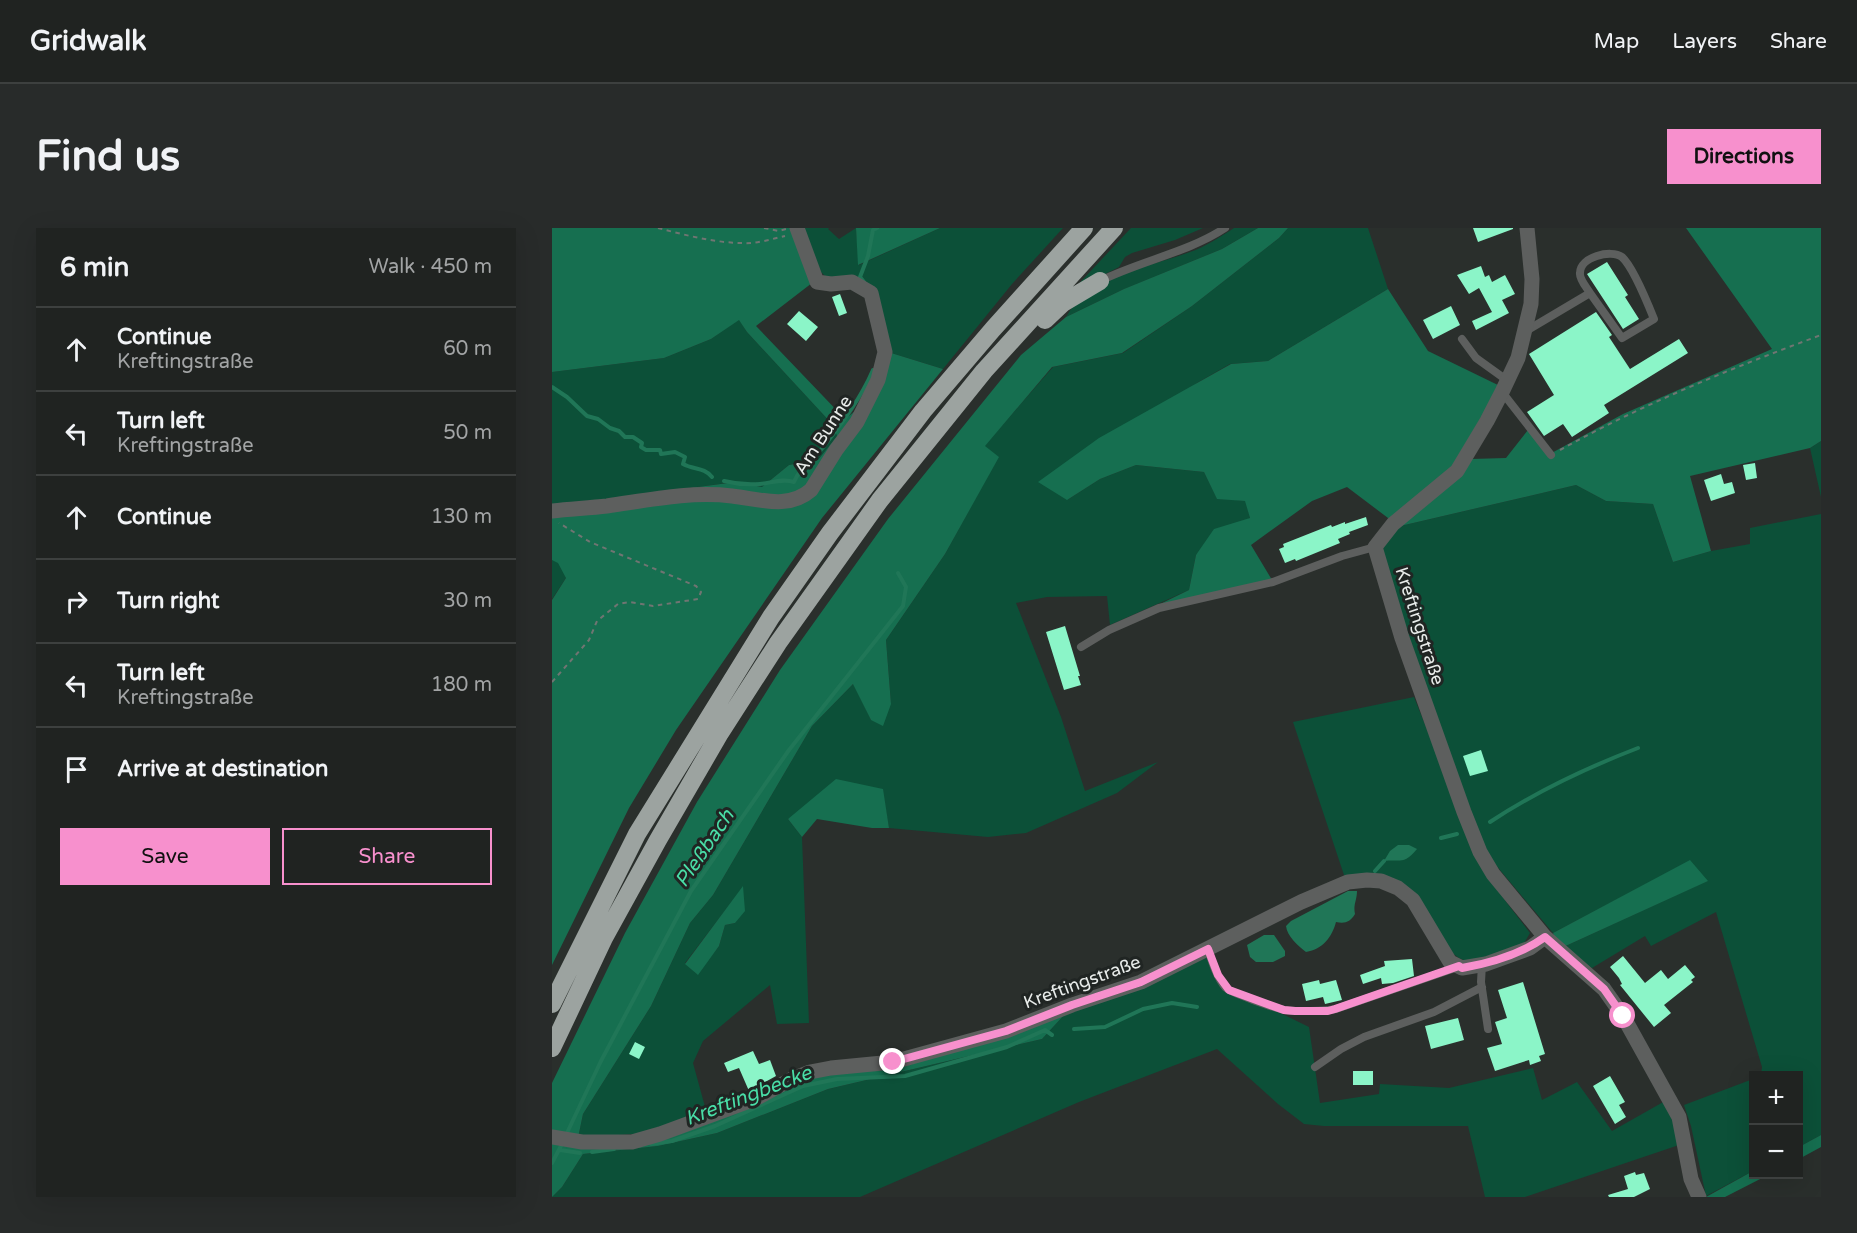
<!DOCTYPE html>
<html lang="en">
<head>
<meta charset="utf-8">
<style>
  body { margin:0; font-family:"Varela Round",sans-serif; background:#282b2a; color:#f1f3f6 }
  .controls { position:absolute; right:18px; bottom:18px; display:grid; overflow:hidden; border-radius:0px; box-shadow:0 6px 24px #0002 }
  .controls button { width:54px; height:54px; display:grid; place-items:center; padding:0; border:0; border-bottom:2px solid #3d403f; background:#202321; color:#f1f3f6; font:30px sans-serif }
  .stop { position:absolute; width:18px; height:18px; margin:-14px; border:4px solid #f790cd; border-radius:50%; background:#fff }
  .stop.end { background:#f790cd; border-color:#fff; box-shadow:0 2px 6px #0008 }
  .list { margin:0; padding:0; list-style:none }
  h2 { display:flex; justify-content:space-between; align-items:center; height:78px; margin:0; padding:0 24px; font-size:26px }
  h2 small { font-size:20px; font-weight:400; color:#a2a4a5 }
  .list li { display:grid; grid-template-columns:39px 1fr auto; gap:18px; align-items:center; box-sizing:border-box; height:84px; padding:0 24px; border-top:2px solid #3d403f }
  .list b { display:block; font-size:22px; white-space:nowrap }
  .list p { margin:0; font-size:20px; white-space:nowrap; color:#a2a4a5 }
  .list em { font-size:20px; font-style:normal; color:#a2a4a5 }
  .actions { display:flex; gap:12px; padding:18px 24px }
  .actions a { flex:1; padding:14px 0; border:2px solid #f790cd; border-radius:0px; text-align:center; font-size:21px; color:#f790cd }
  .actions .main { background:#f790cd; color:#111 }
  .icon { flex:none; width:33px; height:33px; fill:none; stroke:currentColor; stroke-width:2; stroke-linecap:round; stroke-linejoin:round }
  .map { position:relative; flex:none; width:1269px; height:969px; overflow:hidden; border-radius:0px }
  header { display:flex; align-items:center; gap:36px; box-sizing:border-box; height:84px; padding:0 30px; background:#202321; border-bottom:2px solid #3d403f }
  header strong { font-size:28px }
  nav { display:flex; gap:33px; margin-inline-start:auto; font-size:21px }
  .intro { display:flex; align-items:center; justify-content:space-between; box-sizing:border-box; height:144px; padding:0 36px }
  h1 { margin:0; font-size:42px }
  .button { padding:15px 27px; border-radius:0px; background:#f790cd; color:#111; font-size:21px; font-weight:700 }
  main { display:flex; gap:36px; padding:0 36px }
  aside { flex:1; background:#202321; border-radius:0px; box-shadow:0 6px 24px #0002 }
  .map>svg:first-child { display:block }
</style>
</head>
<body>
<header>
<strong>Gridwalk</strong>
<nav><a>Map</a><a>Layers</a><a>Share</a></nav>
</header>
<div class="intro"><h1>Find us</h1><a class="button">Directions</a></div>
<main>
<aside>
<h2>6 min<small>Walk · 450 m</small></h2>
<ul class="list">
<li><svg class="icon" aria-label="ahead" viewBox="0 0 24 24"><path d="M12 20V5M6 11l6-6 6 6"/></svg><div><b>Continue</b><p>Kreftingstraße</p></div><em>60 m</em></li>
<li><svg class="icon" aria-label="left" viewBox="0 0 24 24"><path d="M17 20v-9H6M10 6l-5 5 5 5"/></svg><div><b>Turn left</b><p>Kreftingstraße</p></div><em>50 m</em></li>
<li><svg class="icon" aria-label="ahead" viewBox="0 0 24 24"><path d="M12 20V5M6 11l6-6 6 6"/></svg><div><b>Continue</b></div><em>130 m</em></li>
<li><svg class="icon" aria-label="right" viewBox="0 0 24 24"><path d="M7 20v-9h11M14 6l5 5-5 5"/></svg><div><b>Turn right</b></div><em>30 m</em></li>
<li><svg class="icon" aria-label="left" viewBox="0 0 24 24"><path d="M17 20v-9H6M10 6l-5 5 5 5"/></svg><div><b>Turn left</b><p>Kreftingstraße</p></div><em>180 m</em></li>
<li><svg class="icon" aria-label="arrive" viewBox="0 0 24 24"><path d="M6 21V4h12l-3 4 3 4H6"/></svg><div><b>Arrive at destination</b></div></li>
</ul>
<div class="actions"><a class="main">Save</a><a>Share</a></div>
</aside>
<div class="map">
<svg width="1269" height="969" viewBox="0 0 1269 969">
  <rect width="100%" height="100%" fill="#2a2f2c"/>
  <path fill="#0c5038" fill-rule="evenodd" d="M251,0H277L276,1L287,11L304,0L307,37L388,0H511L460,56L391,141L336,124L321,64L274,49L269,44Z
    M579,0H651L623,12L580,25L573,29L567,39L520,63Z
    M682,0H706L670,21L570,62L514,89C538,46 595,40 638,24C653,19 668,9 682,0Z
    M736,0H816L836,61L716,133L678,136L645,155L515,272L548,251L584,237L652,244L665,270L694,273L698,290L644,327L637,362L558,397L555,368L495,369L464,375L509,489L533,563L606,534L565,565L474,605L436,609L337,600L330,561L236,591L250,609L257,795L225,796L218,757L151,813L141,835L155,886L109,904L26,910L31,886L99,778L138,695L161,667L260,498L302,455L319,492L339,476L334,412L393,326L446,229L432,218L501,139L571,125L640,78L727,10ZM191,659L183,695L173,697L167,718L145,746L133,735Z
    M187,91L195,104L281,197L285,208L266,232L237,237L210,259L183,254L0,278V144L112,130L159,111Z
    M1269,213V269L1258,220Z
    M1024,257L1054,273L1101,276L1121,334L1159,323L1198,316V300L1269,286V907L1247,919L1246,848L1209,847L1210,839L1164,684L1099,718L1093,708L1040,740L1007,721L1155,653L1138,633L1001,705L932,623L897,527L829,325L836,310L844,299Z
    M0,331L12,336L14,350L0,371Z
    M862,469L930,638L955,675L978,705L971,717L916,734L907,730L896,722L849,660L794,653L741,494Z
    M655,728L671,762L710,776L757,799L768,875L827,866L828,856L897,860L981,840L990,872L1025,854L1060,903L1113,873L1130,916L973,969H933L916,898H772L752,896L726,876L665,821L527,874L308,969H0L10,959L31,926L106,918L165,905L276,861L490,811L513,786Z
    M1201,851V943L1154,968L1139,898L1132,877Z"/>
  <path fill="#166f50" d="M0,0H239L260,55L204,98L293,191L312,176L336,124L391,141L270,290L124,502L77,580L0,737V372L14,350L6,335L0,332V278L184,254L210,259L237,237L266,232L285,208L281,197L195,104L187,92L159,111L112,130L0,144Z
    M304,0H388L306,37Z
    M706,0H736L727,10L640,78L570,125L500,139L433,218L447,229L393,326L334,412L339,476L331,498L319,492L301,456L260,498L161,667L138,695L99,778L31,886L26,910L71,918L239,854L513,786L490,811L276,861L165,905L106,918L31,926L10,959L0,969V855L73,705L145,574L228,442L336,291L469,127L514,89L572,61L670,21Z
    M1134,0H1269V213L1258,220L1138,248L1159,323L1121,334L1101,276L1054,273L1024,257L844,299L919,231L954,230L976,202L996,227L1071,186L1220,121Z
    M836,61L876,123L948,158L903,240L840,293L795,259L760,273L699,317L720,352L604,378L637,362L644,327L662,301L698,290L693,273L665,271L652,244L584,237L548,251L515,272L486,254L547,210L679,136L716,133Z
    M284,551L331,561L337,600H320L265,591L250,609L236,591Z
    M1138,632L1156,653L1007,721L1001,705Z
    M191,658L193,683L183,695L173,697L167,718L146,747L133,736Z
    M1269,907V919L1247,931V919Z
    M1201,943L1202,946L1216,947L1173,969H1154Z"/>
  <path fill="#207657" d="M846,617H857L865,621C852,637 849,631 832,633L838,623Z
    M796,663H805C805,672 801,677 803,686C798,694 793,696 784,694C780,709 771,721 754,724C746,718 735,708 734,698L739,693Z
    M712,707H722L733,723V728L721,734H704L698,729L695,717Z"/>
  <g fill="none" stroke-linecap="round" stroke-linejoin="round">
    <path stroke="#207657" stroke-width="4" d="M312,54L308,49L316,28L321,2L325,0
      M0,159L15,169L35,188L46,191L58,200L67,203L73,209H81L90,215L89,219L94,222H108L109,226L123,224L133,229L131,236C142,242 152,239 160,249
      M172,253C184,256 195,257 208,256C219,255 231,250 242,254C248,239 262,231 272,218C291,194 309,170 321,142
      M938,594C985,563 1034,540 1086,520
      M889,610L905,606
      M823,643L832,633
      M522,801L553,799L591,781L620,775L645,779
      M14,907L49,833L139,663L237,522L351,378L354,359L346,345
      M99,916L120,913L163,898L251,858L285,851L353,848L455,819L493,802L500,807
      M8,922L28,925
      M40,924L62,921
      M0,935L11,914"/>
  </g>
  <path fill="#8bf5c8" d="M921,0H961V1L926,14Z
    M1055,34L1076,67L1073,69L1087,91L1071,101L1035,46Z
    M929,38L933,49L937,47L940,54L953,47L963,66L950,72L957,85L924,102L920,93L940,84L927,60L917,66L905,47Z
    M288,66L295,85L287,88L280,69Z
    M899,78L908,97L881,111L871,92Z
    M247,83L266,99L254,113L235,96Z
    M1044,84L1060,107L1057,109L1078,141L1127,111L1136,125L1052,177L1057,185L1020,209L1011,196L992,208L975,184L1002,167L977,126Z
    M1203,235L1205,250L1194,252L1191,237Z
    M1169,246L1172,256L1180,254L1183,265L1159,273L1152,252Z
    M814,289L816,297L797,304L798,306L786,311L788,315L744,333L743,331L733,335L727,321L732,319L731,316L779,297L780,299L793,294V296Z
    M513,398L528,448H526L529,457L512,462L494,404Z
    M929,522L936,543L918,548L911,528Z
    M1071,728L1093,755L1109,742L1116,751L1133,737L1143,749L1139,752L1141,754L1112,777L1119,785L1102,799L1068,757L1070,756L1067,750L1058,739Z
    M860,731L862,748L841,755L830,756L829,750L811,756L808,747L833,738L832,733Z
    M767,752L768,756L784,752L790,772L773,776L771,769L754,773L750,756Z
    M971,754L993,826L987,828L989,833L978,837L977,832L943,843L935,820L950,816L943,794L955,790L946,762Z
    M906,790L912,812L879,821L873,798Z
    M83,814L93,819L87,831L77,826Z
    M201,823L207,836L218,832L224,848L197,863L187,840L176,844L172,835Z
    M801,843H821V857H801Z
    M1058,848L1073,874L1067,877L1074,889L1063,896L1041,858Z
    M1083,944L1084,947L1092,945L1098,961L1082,969H1057L1056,967L1076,961L1072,948Z"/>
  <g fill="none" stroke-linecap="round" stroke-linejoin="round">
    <path stroke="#707572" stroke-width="2" stroke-dasharray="4.5 4.5" stroke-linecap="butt" d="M106,0C133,7 163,15 191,15C205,16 219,11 233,8
      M212,0L227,3L234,1
      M1008,222C1091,176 1180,140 1269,107
      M0,454L37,412L45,393L66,376L78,374L101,378L146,371L149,364L144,358L38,314L7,295"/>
    <path stroke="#5d5f5e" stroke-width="8" d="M548,53C588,33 637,24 673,0
      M974,103L1038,65L1070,110L1102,91C1096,76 1081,39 1070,29C1059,21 1028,29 1028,45C1027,51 1035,60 1038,65
      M910,111L924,130L956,153
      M950,164L999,227
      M529,419L557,402L607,380L721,354L790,328L823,319
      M656,721C660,734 665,750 674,760C679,765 723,780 732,782C742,784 774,783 784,781L906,739
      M930,736L929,754L936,801
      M763,839L789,821L812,809L882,784L930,759"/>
    <path stroke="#5d5f5e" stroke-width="15" d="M975,0L980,51L979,76L966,130L950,164L935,193L905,243L841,296L823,319L850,410L912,584L928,624L941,646L993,709L1052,761L1071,788L1127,889L1139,951L1147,969
      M0,283C18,281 37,280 55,278C97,272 138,263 180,268C208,271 236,282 259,262L284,222L305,194L326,152L333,124L319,65L300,54L279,56L265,54L245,0
      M0,909L30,914H80L108,906L203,871L238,852L258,844L279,840L341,834L454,803L520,777L589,754L749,674L796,654L815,652L829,653L846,660L861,672L898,734L910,740L934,736L978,720L993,709"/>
    <path stroke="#9ca3a0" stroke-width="18" d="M493,92L511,75L548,53
      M0,776L85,606L219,389L278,305L371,183L441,101L532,0
      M0,820L52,710L106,612L168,505L226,415L328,272L432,143L562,0"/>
  </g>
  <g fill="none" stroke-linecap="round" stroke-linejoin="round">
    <path stroke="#f790cd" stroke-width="8" d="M341,834L454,803L520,777L589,754L656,721L666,747L677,762L732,782L743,783H776L783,781L907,738L910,740C939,735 968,727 993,709L1052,761L1071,788"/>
  </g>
  <g text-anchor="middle" stroke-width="6" stroke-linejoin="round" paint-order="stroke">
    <g font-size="18" fill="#e8ecea" stroke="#202523">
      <text transform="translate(271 207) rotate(-57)" y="6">Am Bunne</text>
      <text transform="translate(868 398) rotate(72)" y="6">Kreftingstraße</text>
      <text transform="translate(530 754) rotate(-20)" y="6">Kreftingstraße</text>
    </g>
    <g font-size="20" font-style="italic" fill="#49dea7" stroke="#202523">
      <text transform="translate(152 620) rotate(-56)" y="7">Pleßbach</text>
      <text transform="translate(196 867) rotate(-21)" y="7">Kreftingbecke</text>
    </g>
  </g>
</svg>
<div class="controls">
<button>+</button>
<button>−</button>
</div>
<div class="stop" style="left:1071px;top:788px"></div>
<div class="stop end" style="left:341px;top:834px"></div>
</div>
</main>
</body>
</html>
